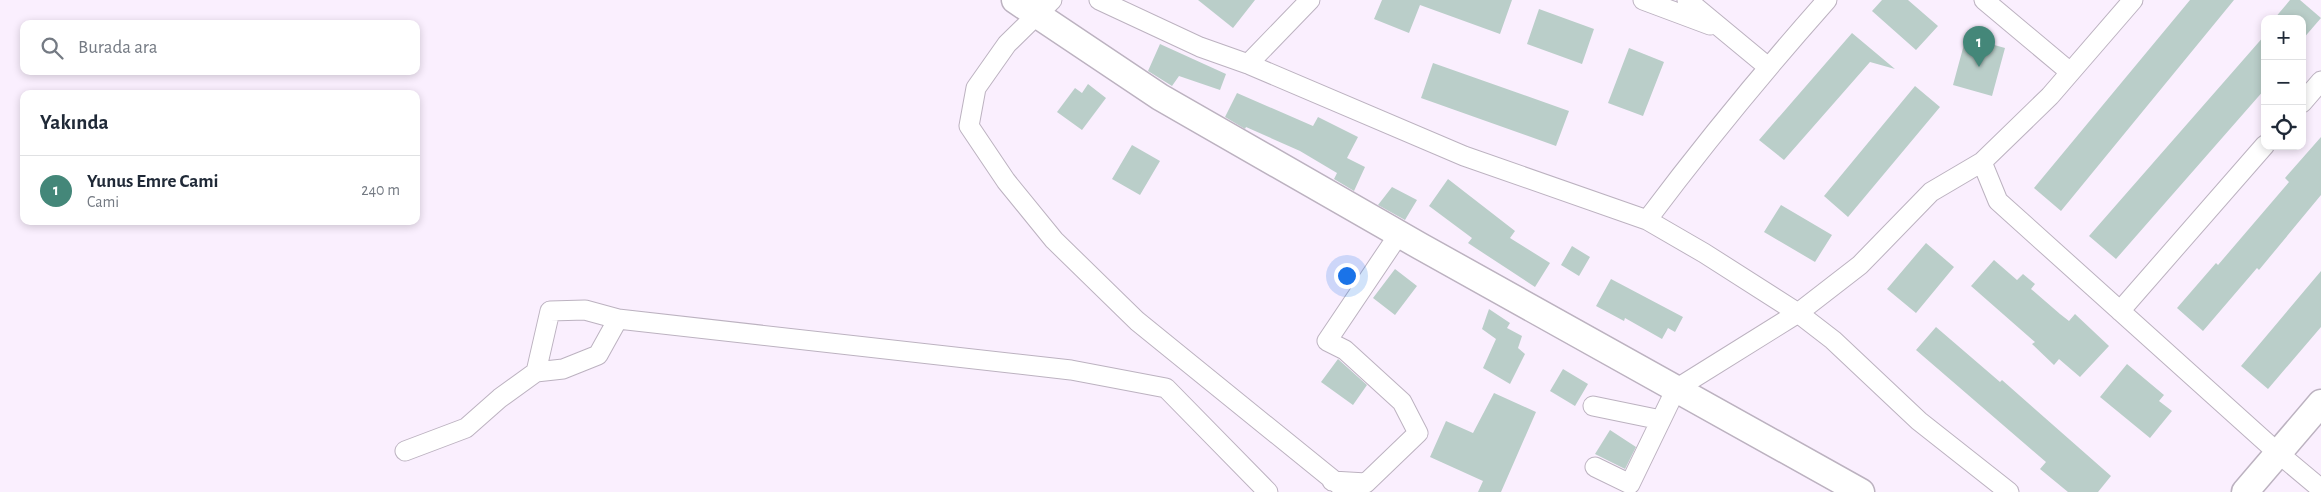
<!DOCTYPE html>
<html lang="tr">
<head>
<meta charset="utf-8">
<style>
  body { margin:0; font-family:"Alegreya Sans",sans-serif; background:#f2f2f3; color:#1f2937 }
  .controls { position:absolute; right:15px; top:15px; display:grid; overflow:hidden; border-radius:10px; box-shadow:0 2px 8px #0003 }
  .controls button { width:45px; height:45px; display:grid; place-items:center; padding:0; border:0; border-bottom:1px solid #e0e1e3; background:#fff; color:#1f2937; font:25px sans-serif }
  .you { position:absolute; left:1346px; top:275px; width:18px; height:18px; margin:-12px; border:4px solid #fff; border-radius:50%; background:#1a73e8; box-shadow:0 0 0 8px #1a73e833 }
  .badge { display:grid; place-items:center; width:32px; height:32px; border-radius:50%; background:#448779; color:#fff; font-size:16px; font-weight:700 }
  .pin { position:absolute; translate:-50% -41px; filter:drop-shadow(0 1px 2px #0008) }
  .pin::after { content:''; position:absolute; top:26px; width:18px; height:15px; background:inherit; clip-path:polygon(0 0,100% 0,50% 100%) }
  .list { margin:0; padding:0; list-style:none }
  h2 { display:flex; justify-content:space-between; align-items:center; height:65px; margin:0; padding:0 20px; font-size:21px }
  h2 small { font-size:16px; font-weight:400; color:#747a83 }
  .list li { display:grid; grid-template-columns:32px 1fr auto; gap:15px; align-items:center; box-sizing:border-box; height:70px; padding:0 20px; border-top:1px solid #e0e1e3 }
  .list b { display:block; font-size:19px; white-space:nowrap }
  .list p { margin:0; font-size:16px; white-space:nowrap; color:#747a83 }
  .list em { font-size:16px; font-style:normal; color:#747a83 }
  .icon { flex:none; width:28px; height:28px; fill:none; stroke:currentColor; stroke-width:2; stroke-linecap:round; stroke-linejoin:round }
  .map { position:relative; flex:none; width:2321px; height:492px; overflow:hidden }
  .search { position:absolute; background:#fff; box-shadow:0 2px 8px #0003; left:20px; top:20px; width:400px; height:55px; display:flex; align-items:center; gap:12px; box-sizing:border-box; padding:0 18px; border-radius:10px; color:#747a83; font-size:19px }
  .panel { position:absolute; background:#fff; box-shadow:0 2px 8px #0003; left:20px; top:90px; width:400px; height:135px; border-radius:10px }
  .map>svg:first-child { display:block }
</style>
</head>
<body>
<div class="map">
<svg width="2321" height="492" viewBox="0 0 2321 492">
  <rect width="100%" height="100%" fill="#faeffe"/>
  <path fill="#bacec9" d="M1198,0H1255L1233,28Z
    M1382,0H1512L1500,34L1420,5L1409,33L1374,19Z
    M1882,0H1908L1938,26L1916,50L1872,11Z
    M2190,0H2234L2061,211L2034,188Z
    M2290,0H2300L2321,18L2302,40V19H2274Z
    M1539,9L1594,29L1582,64L1527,44Z
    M1852,33L1895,69L1870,62L1784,160L1759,140Z
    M2265,35V89L2116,259L2089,236Z
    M1966,37L2005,48L1992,96L1953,85Z
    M1160,44L1226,74L1220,90L1179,76L1172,86L1148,71Z
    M1629,48L1664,62L1643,116L1608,103Z
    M1433,63L1569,111L1556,146L1421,98Z
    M1088,84L1106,98L1082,130L1057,112L1075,88L1082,93Z
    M1915,86L1940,107L1848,217L1824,196Z
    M1237,93L1313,126L1318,117L1358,137L1347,158L1365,167L1354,191L1334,179L1337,173L1300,151L1246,127L1245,129L1225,117Z
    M2321,137V195L2259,270L2257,268L2203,331L2177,308L2216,263L2218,265L2289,182L2285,178Z
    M1132,145L1160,161L1140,195L1112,179Z
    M1448,179L1515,231L1510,238L1550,263L1535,287L1468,243L1472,238L1429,206Z
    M1392,187L1417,200L1405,220L1378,205Z
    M1781,205L1832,235L1815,262L1764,232Z
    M1926,243L1954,267L1916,313L1887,289Z
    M1572,246L1590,257L1579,276L1561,265Z
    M1994,260L2017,280L2023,274L2035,284L2031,289L2060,314L2069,321L2075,314L2109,346L2080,377L2059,359L2054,365L2032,344L2035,342L1971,286Z
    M1395,269L1417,286L1395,315L1373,298Z
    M2321,271V327L2268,389L2241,366Z
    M1611,279L1683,317L1675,332L1668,328L1662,339L1625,318L1624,321L1596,306Z
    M1489,309L1510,323L1507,328L1522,336L1518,348L1525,354L1510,384L1483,368L1496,339L1482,329Z
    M1936,327L2000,382L2002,380L2111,476L2098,492H2068L2040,469L2046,462L1916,350Z
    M1338,359L1367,385L1353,405L1321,382Z
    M2127,364L2164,395L2159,401L2172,411L2150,438L2100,397Z
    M1563,369L1588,384L1575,406L1550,391Z
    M1494,393L1536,412L1501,492H1478L1483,481L1430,457L1446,421L1473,433Z
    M1610,430L1636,447L1625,469L1595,454Z"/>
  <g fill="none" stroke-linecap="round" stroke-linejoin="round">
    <g stroke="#bcb2c0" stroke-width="21">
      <path id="street" d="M1052,0L1007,44L976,88L969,126L1006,181L1054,240L1137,321L1348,492
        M1099,0L1200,47L1248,64L1464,156L1647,220L1704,253L1798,313L1833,340L1919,421L2009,492
        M1643,0L1710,25
        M1687,0L1768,67
        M1984,0L2070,72
        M1248,64L1310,0
        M2302,103L2321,81
        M1982,162L1998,201L2278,453L2321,489
        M1647,220C1704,144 1764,71 1827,0
        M2120,311L2265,145
        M536,372L563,369L598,355L618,319L1071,370L1166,388L1268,492
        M1593,406L1661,420
        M405,451L466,428L500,398L536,372L550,311L585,310L618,319
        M1595,467L1630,484L1676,389L1798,313L1860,265L1931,192L1982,162L2050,96L2133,0
        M1332,481L1366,483L1418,433L1402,402L1345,350L1327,341L1399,234"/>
    </g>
    <g stroke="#bcb2c0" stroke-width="29">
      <path id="secondary" d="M1015,0L1160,97L1420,246L1861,492
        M2245,492L2321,403"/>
    </g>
    <use href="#street" stroke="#fff" stroke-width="19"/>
    <use href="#secondary" stroke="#fff" stroke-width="26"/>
  </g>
</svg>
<div class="controls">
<button>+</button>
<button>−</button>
<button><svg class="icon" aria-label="locate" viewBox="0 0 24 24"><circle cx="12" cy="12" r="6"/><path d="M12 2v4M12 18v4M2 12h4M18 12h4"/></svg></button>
</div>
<div class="you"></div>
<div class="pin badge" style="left:1979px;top:67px">1</div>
<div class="search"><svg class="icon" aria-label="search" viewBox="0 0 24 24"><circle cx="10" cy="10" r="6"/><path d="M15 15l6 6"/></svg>Burada ara</div>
<section class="panel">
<h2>Yakında<small></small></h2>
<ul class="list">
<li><span class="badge">1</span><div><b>Yunus Emre Cami</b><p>Cami</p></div><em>240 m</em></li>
</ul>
</section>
</div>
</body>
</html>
